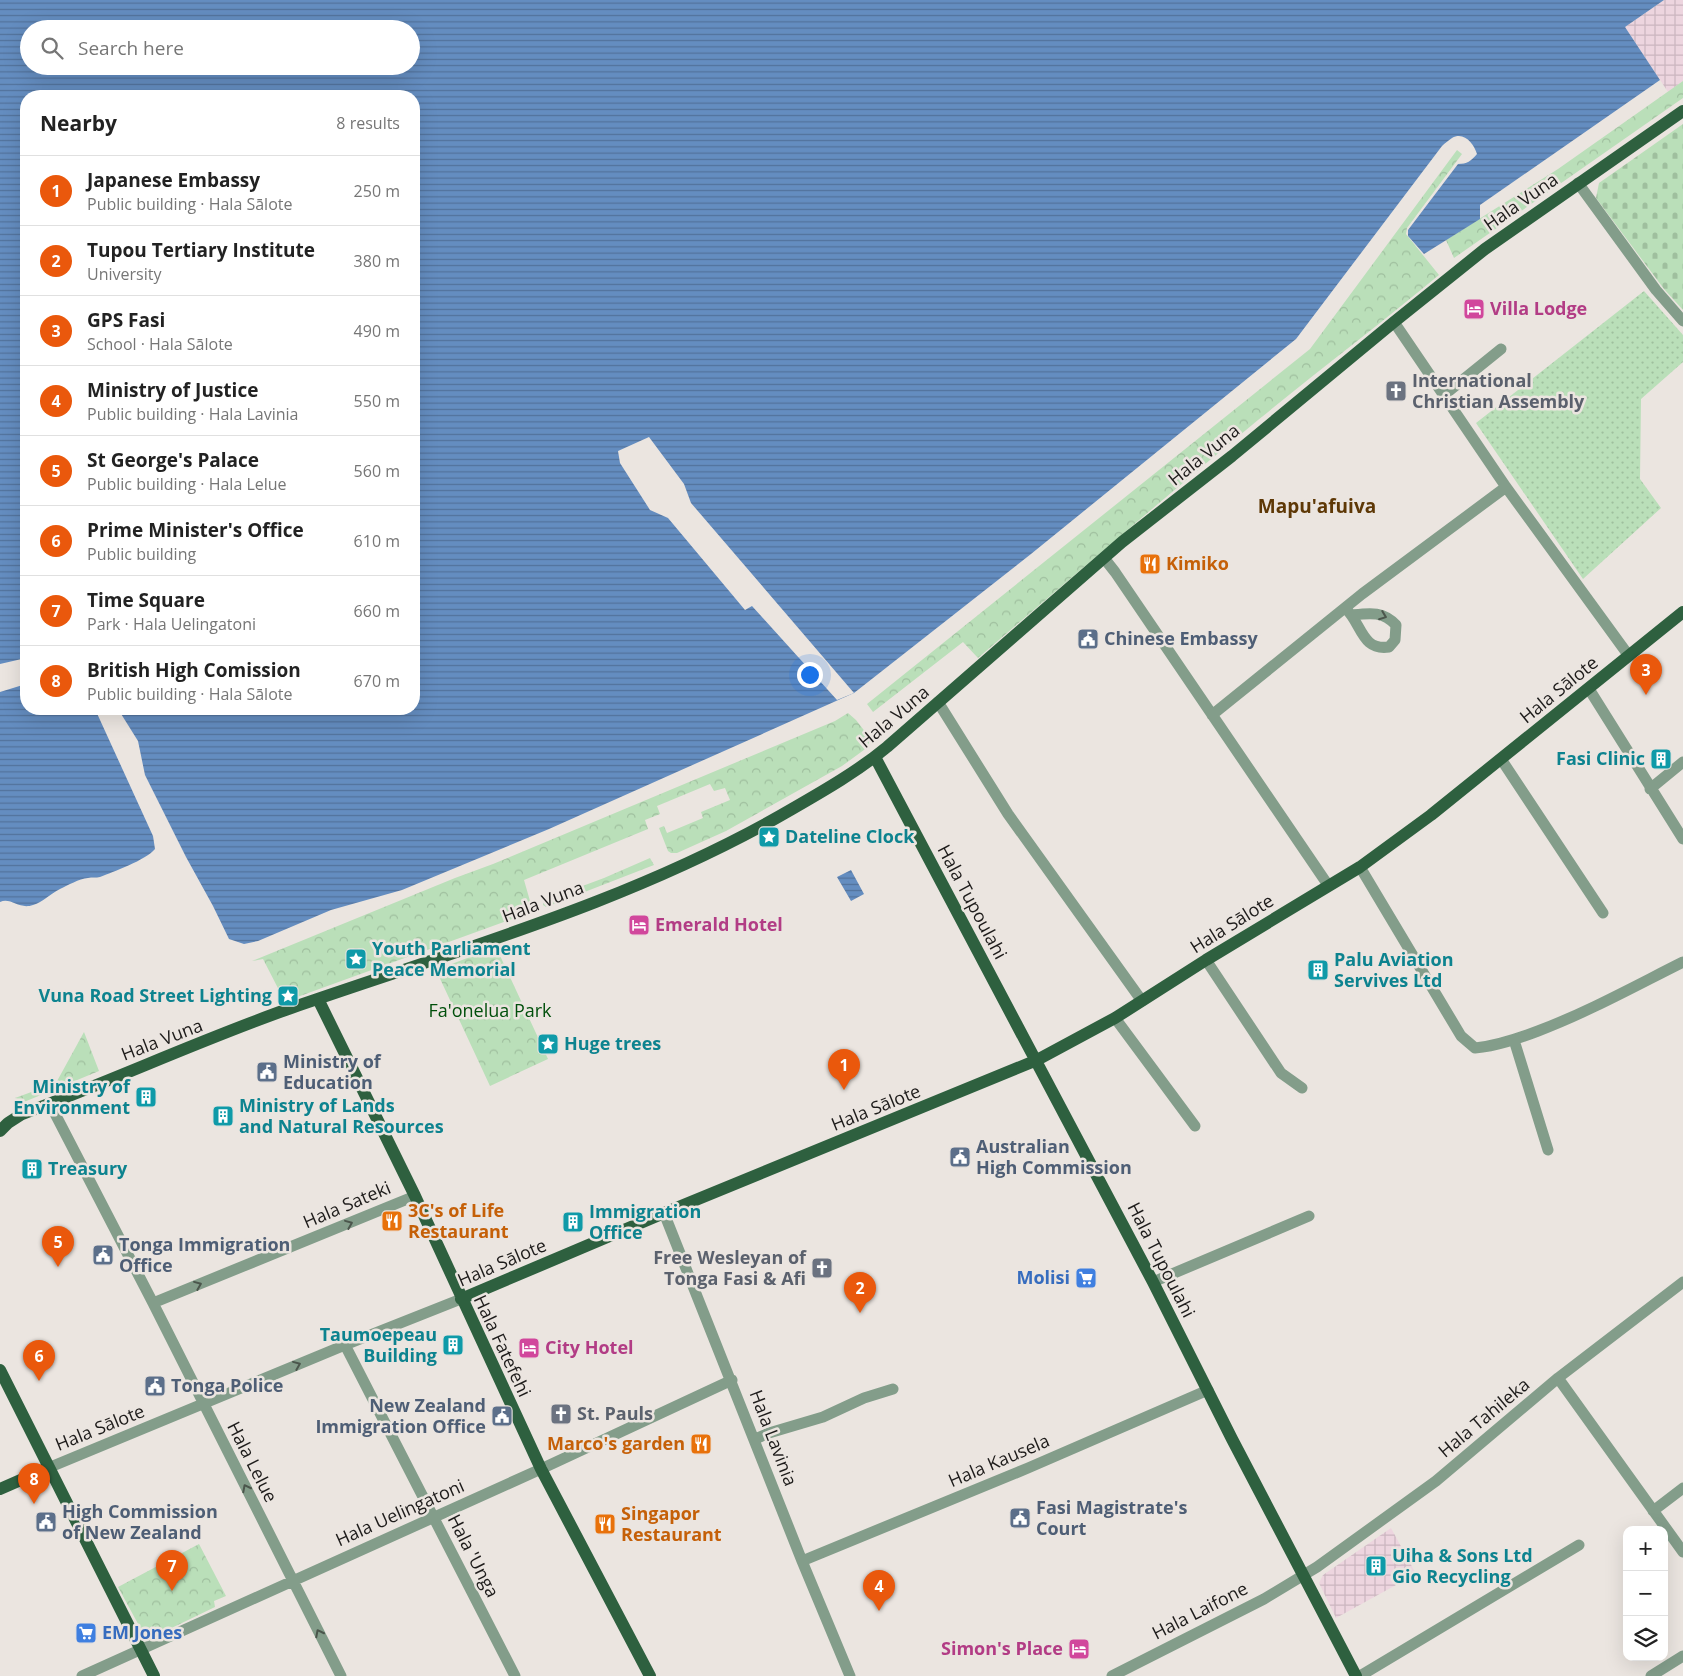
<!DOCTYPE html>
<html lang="en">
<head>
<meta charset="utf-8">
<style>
  body { margin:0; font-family:"Open Sans",sans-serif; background:#f2f2f2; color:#222 }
  .controls { position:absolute; right:15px; bottom:15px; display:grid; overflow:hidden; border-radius:10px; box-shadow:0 5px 20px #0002 }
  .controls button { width:45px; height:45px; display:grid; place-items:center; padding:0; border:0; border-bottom:1px solid #e0e0e0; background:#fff; color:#222; font:25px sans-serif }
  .you { position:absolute; left:809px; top:674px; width:18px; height:18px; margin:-12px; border:4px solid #fff; border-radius:50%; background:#1a73e8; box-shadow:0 0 0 8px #1a73e833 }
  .badge { display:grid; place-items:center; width:32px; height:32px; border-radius:50%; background:#ea580c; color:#fff; font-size:16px; font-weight:700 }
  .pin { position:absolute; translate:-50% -41px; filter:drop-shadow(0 1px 2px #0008) }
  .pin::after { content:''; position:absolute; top:26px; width:18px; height:15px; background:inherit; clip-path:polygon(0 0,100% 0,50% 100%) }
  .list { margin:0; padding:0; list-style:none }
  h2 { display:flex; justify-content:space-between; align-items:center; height:65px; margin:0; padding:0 20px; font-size:21px }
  h2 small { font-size:16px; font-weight:400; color:#767676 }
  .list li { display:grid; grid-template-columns:32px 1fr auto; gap:15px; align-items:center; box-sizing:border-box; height:70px; padding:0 20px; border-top:1px solid #e0e0e0 }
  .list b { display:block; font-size:19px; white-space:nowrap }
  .list p { margin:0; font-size:16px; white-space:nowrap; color:#767676 }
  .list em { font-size:16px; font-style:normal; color:#767676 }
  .icon { flex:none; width:28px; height:28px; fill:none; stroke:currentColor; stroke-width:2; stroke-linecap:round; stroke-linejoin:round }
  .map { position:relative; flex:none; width:1683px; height:1676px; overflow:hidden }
  .search { position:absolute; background:#fff; box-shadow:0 5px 20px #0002; left:20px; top:20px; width:400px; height:55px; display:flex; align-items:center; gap:12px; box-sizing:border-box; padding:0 18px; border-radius:28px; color:#767676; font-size:19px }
  .panel { position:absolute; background:#fff; box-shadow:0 5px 20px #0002; left:20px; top:90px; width:400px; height:625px; border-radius:20px }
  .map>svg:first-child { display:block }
</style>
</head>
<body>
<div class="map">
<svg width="1683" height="1676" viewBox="0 0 1683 1676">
  <defs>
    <pattern id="industrial-grid" width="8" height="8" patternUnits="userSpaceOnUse" patternTransform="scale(1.25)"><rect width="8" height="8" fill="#edd5df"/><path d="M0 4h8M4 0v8" fill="none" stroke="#cbb6bf"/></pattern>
    <pattern id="grass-dots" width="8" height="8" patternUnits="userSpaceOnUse" patternTransform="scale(1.25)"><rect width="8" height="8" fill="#badfb9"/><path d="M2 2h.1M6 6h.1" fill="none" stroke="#9fbf9e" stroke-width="1.8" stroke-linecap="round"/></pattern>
    <pattern id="cemetery-stones" width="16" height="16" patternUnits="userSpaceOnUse" patternTransform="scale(1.25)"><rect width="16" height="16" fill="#badfb9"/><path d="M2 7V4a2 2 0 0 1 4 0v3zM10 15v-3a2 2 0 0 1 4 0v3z" fill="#9fbf9e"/></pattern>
    <pattern id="park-crowns" width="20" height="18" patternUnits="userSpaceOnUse" patternTransform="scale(1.25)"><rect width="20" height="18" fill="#badfb9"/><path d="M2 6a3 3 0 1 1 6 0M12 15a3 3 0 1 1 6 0" fill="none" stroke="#9fbf9e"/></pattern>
    <pattern id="water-rules" width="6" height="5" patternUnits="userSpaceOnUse" patternTransform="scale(1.25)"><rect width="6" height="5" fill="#648dc0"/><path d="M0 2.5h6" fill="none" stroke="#52729b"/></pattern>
  </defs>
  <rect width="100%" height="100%" fill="#ebe5e0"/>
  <path fill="url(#industrial-grid)" d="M1664,0H1683V81L1668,92L1625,27Z
    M1391,1528L1416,1574L1336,1618L1319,1583L1323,1575Z"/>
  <path fill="url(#grass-dots)" d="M1644,291L1683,335V362L1641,399L1640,479L1661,508L1583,579L1476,423Z"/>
  <path fill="url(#cemetery-stones)" d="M1683,124V310L1664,289L1596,198L1599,183Z"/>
  <path fill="url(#park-crowns)" d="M1683,81V98L1454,258L1446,240L1558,169Z
    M1457,150L1462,154L1407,228L1406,234L1439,275C1380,324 1318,371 1258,420C1164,498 1071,578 978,658L963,642L873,712L867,704L1310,349Z
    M848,713L856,720L870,738L868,747L842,766L726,831L677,853H671L668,851L659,828L664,826L667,833L703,818L701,812L730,800L725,788L714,791L710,784L657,806L660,814L645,820L648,829L524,880L532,908L526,914L289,1000L282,996L263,959L252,961L455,878L493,864L835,721Z
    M650,858L654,865L546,907L543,905V901L545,900L604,878Z
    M496,947L548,1059L490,1086L436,970Z
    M84,1032L99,1071L24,1102L15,1098L56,1083Z
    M199,1544L226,1596L214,1601L215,1607L155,1636L143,1633L118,1587Z"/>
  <path fill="url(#water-rules)" fill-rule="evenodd" d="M0,0H1664L1625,27L1660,80L1480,205V219L1424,254L1408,236V230L1458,164C1467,164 1471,161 1477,154C1474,144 1464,131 1452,138C1449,140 1445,143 1442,146L1296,339L1031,554L854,693L549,829L402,890L331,910L258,941L244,944L229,939L213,906L186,857L145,775L138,741L118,709H414V96H26V658L0,664ZM29,29H411V66H29Z
    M26,684V709H95L153,836L155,849C146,860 113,872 100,877C96,878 92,877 88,878C79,879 68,885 60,889C50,894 43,902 33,905C19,910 11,897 0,902V692Z
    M851,870L864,894L851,901L837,877Z"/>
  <path fill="#ebe5e0" d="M649,437L684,484L691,503L854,693L837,700L752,606L745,610L668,518L650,510L620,463L618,451Z"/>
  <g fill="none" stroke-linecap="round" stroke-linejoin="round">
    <path stroke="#839d8a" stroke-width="11" d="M1578,183L1656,290L1683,321
      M1394,322L1506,487L1629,656
      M1444,395L1501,349
      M1104,558L1115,572L1328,885
      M1345,608C1362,623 1361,651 1389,647L1395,640L1396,625C1383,611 1370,613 1352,615
      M1589,689L1683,839
      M938,702L1008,814L1142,1001
      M1212,715L1362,594L1506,487
      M1501,759L1603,913
      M1650,789L1683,762
      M1360,867L1461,1036L1475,1048C1497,1046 1517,1039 1538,1031C1588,1012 1635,986 1683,962
      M1206,960L1281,1073L1302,1088
      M1115,1018L1195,1126
      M1514,1040L1548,1150
      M50,1104L153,1303L341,1676
      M664,1213L802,1561L850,1676
      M1153,1282L1309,1216
      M153,1303L415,1196
      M345,1345L515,1676
      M1558,1378L1683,1552
      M755,1439L769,1433L823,1417L864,1398L893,1389
      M48,1468L345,1345L461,1299
      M1653,1511L1683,1488
      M802,1561L1028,1468L1208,1390
      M82,1676L541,1469L732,1380
      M1112,1676L1264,1599L1317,1567L1436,1481L1558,1378L1683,1282
      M1360,1676L1579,1545
      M1651,1676L1683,1656"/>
    <path stroke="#2e603f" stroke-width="12" d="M875,757L1153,1282L1232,1439L1356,1676
      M318,999L415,1196L541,1469L650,1676
      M0,1131L8,1123L22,1114C112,1081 200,1040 291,1008C461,949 636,900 792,809C825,790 858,771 887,747L1122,542L1232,456L1394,322L1485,249L1683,111
      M461,1299L664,1213L1037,1060L1115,1018L1206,960L1360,867L1431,815L1683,612
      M0,1370L154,1676
      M0,1489L48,1468"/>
  </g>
  <defs><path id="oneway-chevron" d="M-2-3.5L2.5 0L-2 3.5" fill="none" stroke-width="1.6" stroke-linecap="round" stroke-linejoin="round" transform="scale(1.25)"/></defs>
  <g stroke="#4b564c">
    <use href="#oneway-chevron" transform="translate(1383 616) rotate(21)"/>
    <use href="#oneway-chevron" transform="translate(349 1224) rotate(-22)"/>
    <use href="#oneway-chevron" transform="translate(198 1285) rotate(-22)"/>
    <use href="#oneway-chevron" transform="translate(297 1365) rotate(-22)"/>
    <use href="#oneway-chevron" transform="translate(246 1488) rotate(-117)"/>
    <use href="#oneway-chevron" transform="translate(319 1633) rotate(-117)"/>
  </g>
  <defs>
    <g id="hotel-square" transform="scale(1.125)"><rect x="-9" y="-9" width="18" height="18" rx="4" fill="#d1479c" stroke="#ebe5e0"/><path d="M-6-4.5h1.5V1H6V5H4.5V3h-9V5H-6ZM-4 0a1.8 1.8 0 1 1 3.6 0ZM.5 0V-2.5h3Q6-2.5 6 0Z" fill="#fff"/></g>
    <g id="church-square" transform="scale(1.125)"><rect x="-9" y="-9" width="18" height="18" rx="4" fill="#6b7280" stroke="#ebe5e0"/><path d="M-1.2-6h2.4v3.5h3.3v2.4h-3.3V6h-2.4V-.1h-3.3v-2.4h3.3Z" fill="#fff"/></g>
    <g id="restaurant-square" transform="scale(1.125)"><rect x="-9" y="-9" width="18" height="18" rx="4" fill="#e8710a" stroke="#ebe5e0"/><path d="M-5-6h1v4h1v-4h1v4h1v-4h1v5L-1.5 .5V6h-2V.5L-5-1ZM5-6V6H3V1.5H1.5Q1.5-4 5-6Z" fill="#fff"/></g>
    <g id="civic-square" transform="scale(1.125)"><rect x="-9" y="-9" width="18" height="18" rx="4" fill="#5c6f8a" stroke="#ebe5e0"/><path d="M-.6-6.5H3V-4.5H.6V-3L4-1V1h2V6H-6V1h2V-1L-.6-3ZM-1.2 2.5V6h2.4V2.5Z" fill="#fff"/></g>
    <g id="building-square" transform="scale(1.125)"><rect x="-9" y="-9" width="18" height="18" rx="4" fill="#0f9aa8" stroke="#ebe5e0"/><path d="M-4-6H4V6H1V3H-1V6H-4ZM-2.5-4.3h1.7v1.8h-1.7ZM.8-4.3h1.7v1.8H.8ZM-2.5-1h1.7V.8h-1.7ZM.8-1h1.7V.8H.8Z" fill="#fff"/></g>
    <g id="sight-square" transform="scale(1.125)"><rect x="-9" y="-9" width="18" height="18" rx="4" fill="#0f9aa8" stroke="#ebe5e0"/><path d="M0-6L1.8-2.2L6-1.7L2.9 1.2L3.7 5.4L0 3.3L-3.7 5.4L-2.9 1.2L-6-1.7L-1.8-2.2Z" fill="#fff"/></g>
    <g id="supermarket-square" transform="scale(1.125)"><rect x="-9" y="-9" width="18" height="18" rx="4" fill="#3f7fe0" stroke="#ebe5e0"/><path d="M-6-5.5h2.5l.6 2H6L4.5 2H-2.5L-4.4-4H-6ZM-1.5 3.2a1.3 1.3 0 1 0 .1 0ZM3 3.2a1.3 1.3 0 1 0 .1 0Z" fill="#fff"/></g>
  </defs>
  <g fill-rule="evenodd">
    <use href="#hotel-square" x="1474" y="309"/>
    <use href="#church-square" x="1396" y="391"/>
    <use href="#restaurant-square" x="1150" y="564"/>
    <use href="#civic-square" x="1088" y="639"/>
    <use href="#building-square" x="1661" y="759"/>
    <use href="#sight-square" x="769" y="837"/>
    <use href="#hotel-square" x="639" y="925"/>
    <use href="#sight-square" x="356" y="959"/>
    <use href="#building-square" x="1318" y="970"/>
    <use href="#sight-square" x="288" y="996"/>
    <use href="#sight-square" x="548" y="1044"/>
    <use href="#civic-square" x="267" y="1072"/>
    <use href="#building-square" x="146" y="1097"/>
    <use href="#building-square" x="223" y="1116"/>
    <use href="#civic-square" x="960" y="1157"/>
    <use href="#building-square" x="32" y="1169"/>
    <use href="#restaurant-square" x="392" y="1221"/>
    <use href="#building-square" x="573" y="1222"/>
    <use href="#civic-square" x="103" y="1255"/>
    <use href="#church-square" x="822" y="1268"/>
    <use href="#supermarket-square" x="1086" y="1278"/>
    <use href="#building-square" x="453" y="1345"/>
    <use href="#hotel-square" x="529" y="1348"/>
    <use href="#civic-square" x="155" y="1386"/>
    <use href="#church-square" x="561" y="1414"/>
    <use href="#civic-square" x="502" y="1416"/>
    <use href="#restaurant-square" x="701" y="1444"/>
    <use href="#civic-square" x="1020" y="1518"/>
    <use href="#civic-square" x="46" y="1522"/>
    <use href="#restaurant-square" x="605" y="1524"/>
    <use href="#building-square" x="1376" y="1566"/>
    <use href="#supermarket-square" x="86" y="1633"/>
    <use href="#hotel-square" x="1079" y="1649"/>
  </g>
  <g text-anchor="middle" stroke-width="5" stroke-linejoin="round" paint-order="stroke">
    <g font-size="18" fill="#1d1b1a" stroke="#ebe5e0">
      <text transform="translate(1521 202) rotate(-35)" y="6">Hala Vuna</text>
      <text transform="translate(1204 455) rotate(-39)" y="6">Hala Vuna</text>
      <text transform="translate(1559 690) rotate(-39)" y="6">Hala Sālote</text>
      <text transform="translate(894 717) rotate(-40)" y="6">Hala Vuna</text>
      <text transform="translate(543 902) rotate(-21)" y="6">Hala Vuna</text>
      <text transform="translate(972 902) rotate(62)" y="6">Hala Tupoulahi</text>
      <text transform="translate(1232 924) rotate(-32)" y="6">Hala Sālote</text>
      <text transform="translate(162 1040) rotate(-21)" y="6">Hala Vuna</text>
      <text transform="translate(876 1108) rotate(-22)" y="6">Hala Sālote</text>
      <text transform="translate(347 1205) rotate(-23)" y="6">Hala Sateki</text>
      <text transform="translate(1161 1260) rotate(63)" y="6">Hala Tupoulahi</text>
      <text transform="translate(502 1263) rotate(-23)" y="6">Hala Sālote</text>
      <text transform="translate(502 1346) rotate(65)" y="6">Hala Fatefehi</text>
      <text transform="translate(1484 1418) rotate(-40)" y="6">Hala Tahileka</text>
      <text transform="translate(100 1428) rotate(-22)" y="6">Hala Sālote</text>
      <text transform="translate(773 1438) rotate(69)" y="6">Hala Lavinia</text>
      <text transform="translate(999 1461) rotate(-23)" y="6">Hala Kausela</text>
      <text transform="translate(252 1462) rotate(63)" y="6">Hala Lelue</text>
      <text transform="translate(400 1513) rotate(-24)" y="6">Hala Uelingatoni</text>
      <text transform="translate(473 1556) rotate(63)" y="6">Hala 'Unga</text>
      <text transform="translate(1200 1611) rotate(-27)" y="6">Hala Laifone</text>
    </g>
    <g font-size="18" font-weight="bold" fill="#b23c85" stroke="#ebe5e0" text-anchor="start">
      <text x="1490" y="315">Villa Lodge</text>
      <text x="655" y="931">Emerald Hotel</text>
      <text x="545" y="1354">City Hotel</text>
      <text x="1063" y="1655" text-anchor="end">Simon's Place</text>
    </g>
    <g font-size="18" font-weight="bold" fill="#5b616d" stroke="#ebe5e0" text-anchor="start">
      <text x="1412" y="387">International<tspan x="1412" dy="21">Christian Assembly</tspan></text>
      <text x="806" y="1264" text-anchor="end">Free Wesleyan of<tspan x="806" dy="21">Tonga Fasi &amp; Afi</tspan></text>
      <text x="577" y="1420">St. Pauls</text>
    </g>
    <g font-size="18" font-weight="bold" fill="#c56008" stroke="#ebe5e0" text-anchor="start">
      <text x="1166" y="570">Kimiko</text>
      <text x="408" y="1217">3C's of Life<tspan x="408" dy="21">Restaurant</tspan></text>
      <text x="685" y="1450" text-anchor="end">Marco's garden</text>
      <text x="621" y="1520">Singapor<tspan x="621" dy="21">Restaurant</tspan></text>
    </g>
    <g font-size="18" font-weight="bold" fill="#4e5e75" stroke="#ebe5e0" text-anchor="start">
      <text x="1104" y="645">Chinese Embassy</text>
      <text x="283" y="1068">Ministry of<tspan x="283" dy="21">Education</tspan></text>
      <text x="976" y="1153">Australian<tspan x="976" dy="21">High Commission</tspan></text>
      <text x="119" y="1251">Tonga Immigration<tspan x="119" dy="21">Office</tspan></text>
      <text x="171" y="1392">Tonga Police</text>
      <text x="486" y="1412" text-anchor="end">New Zealand<tspan x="486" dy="21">Immigration Office</tspan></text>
      <text x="1036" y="1514">Fasi Magistrate's<tspan x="1036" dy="21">Court</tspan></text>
      <text x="62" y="1518">High Commission<tspan x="62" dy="21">of New Zealand</tspan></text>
    </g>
    <g font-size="18" font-weight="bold" fill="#0d838f" stroke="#ebe5e0" text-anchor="start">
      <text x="1645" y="765" text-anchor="end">Fasi Clinic</text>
      <text x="785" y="843">Dateline Clock</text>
      <text x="372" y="955">Youth Parliament<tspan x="372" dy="21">Peace Memorial</tspan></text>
      <text x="1334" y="966">Palu Aviation<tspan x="1334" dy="21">Servives Ltd</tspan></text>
      <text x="272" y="1002" text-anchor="end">Vuna Road Street Lighting</text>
      <text x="564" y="1050">Huge trees</text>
      <text x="130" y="1093" text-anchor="end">Ministry of<tspan x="130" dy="21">Environment</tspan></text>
      <text x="239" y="1112">Ministry of Lands<tspan x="239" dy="21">and Natural Resources</tspan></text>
      <text x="48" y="1175">Treasury</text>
      <text x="589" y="1218">Immigration<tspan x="589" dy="21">Office</tspan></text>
      <text x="437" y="1341" text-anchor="end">Taumoepeau<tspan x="437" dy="21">Building</tspan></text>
      <text x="1392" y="1562">Uiha &amp; Sons Ltd<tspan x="1392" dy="21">Gio Recycling</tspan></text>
    </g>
    <g font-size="18" fill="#004f0b" stroke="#ebe5e0">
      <text x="490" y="1017">Fa'onelua Park</text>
    </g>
    <g font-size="18" font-weight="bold" fill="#366cbe" stroke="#ebe5e0" text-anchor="end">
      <text x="1070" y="1284">Molisi</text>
      <text x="102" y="1639" text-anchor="start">EM Jones</text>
    </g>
    <g font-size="19" font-weight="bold" fill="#5e3806" stroke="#ebe5e0">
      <text x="1317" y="513">Mapu'afuiva</text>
    </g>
  </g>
</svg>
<div class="controls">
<button>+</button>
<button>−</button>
<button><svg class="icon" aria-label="layers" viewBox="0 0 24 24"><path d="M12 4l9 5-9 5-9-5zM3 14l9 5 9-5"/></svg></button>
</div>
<div class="you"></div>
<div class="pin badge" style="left:844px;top:1090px">1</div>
<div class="pin badge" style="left:860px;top:1313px">2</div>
<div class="pin badge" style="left:1646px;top:695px">3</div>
<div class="pin badge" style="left:879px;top:1611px">4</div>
<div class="pin badge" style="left:58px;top:1267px">5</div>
<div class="pin badge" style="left:39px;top:1381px">6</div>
<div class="pin badge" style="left:172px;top:1591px">7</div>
<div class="pin badge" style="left:34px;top:1504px">8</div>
<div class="search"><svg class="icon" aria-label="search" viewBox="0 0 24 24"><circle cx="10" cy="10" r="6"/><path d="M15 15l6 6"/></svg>Search here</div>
<section class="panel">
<h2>Nearby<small>8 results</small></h2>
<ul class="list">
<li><span class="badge">1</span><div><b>Japanese Embassy</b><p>Public building · Hala Sālote</p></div><em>250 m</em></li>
<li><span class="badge">2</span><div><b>Tupou Tertiary Institute</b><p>University</p></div><em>380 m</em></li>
<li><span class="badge">3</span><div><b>GPS Fasi</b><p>School · Hala Sālote</p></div><em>490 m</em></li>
<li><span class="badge">4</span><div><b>Ministry of Justice</b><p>Public building · Hala Lavinia</p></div><em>550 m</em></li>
<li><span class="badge">5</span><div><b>St George's Palace</b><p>Public building · Hala Lelue</p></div><em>560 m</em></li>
<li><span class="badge">6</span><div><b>Prime Minister's Office</b><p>Public building</p></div><em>610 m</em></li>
<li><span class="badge">7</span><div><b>Time Square</b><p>Park · Hala Uelingatoni</p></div><em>660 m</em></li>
<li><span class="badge">8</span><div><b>British High Comission</b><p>Public building · Hala Sālote</p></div><em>670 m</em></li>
</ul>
</section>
</div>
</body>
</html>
